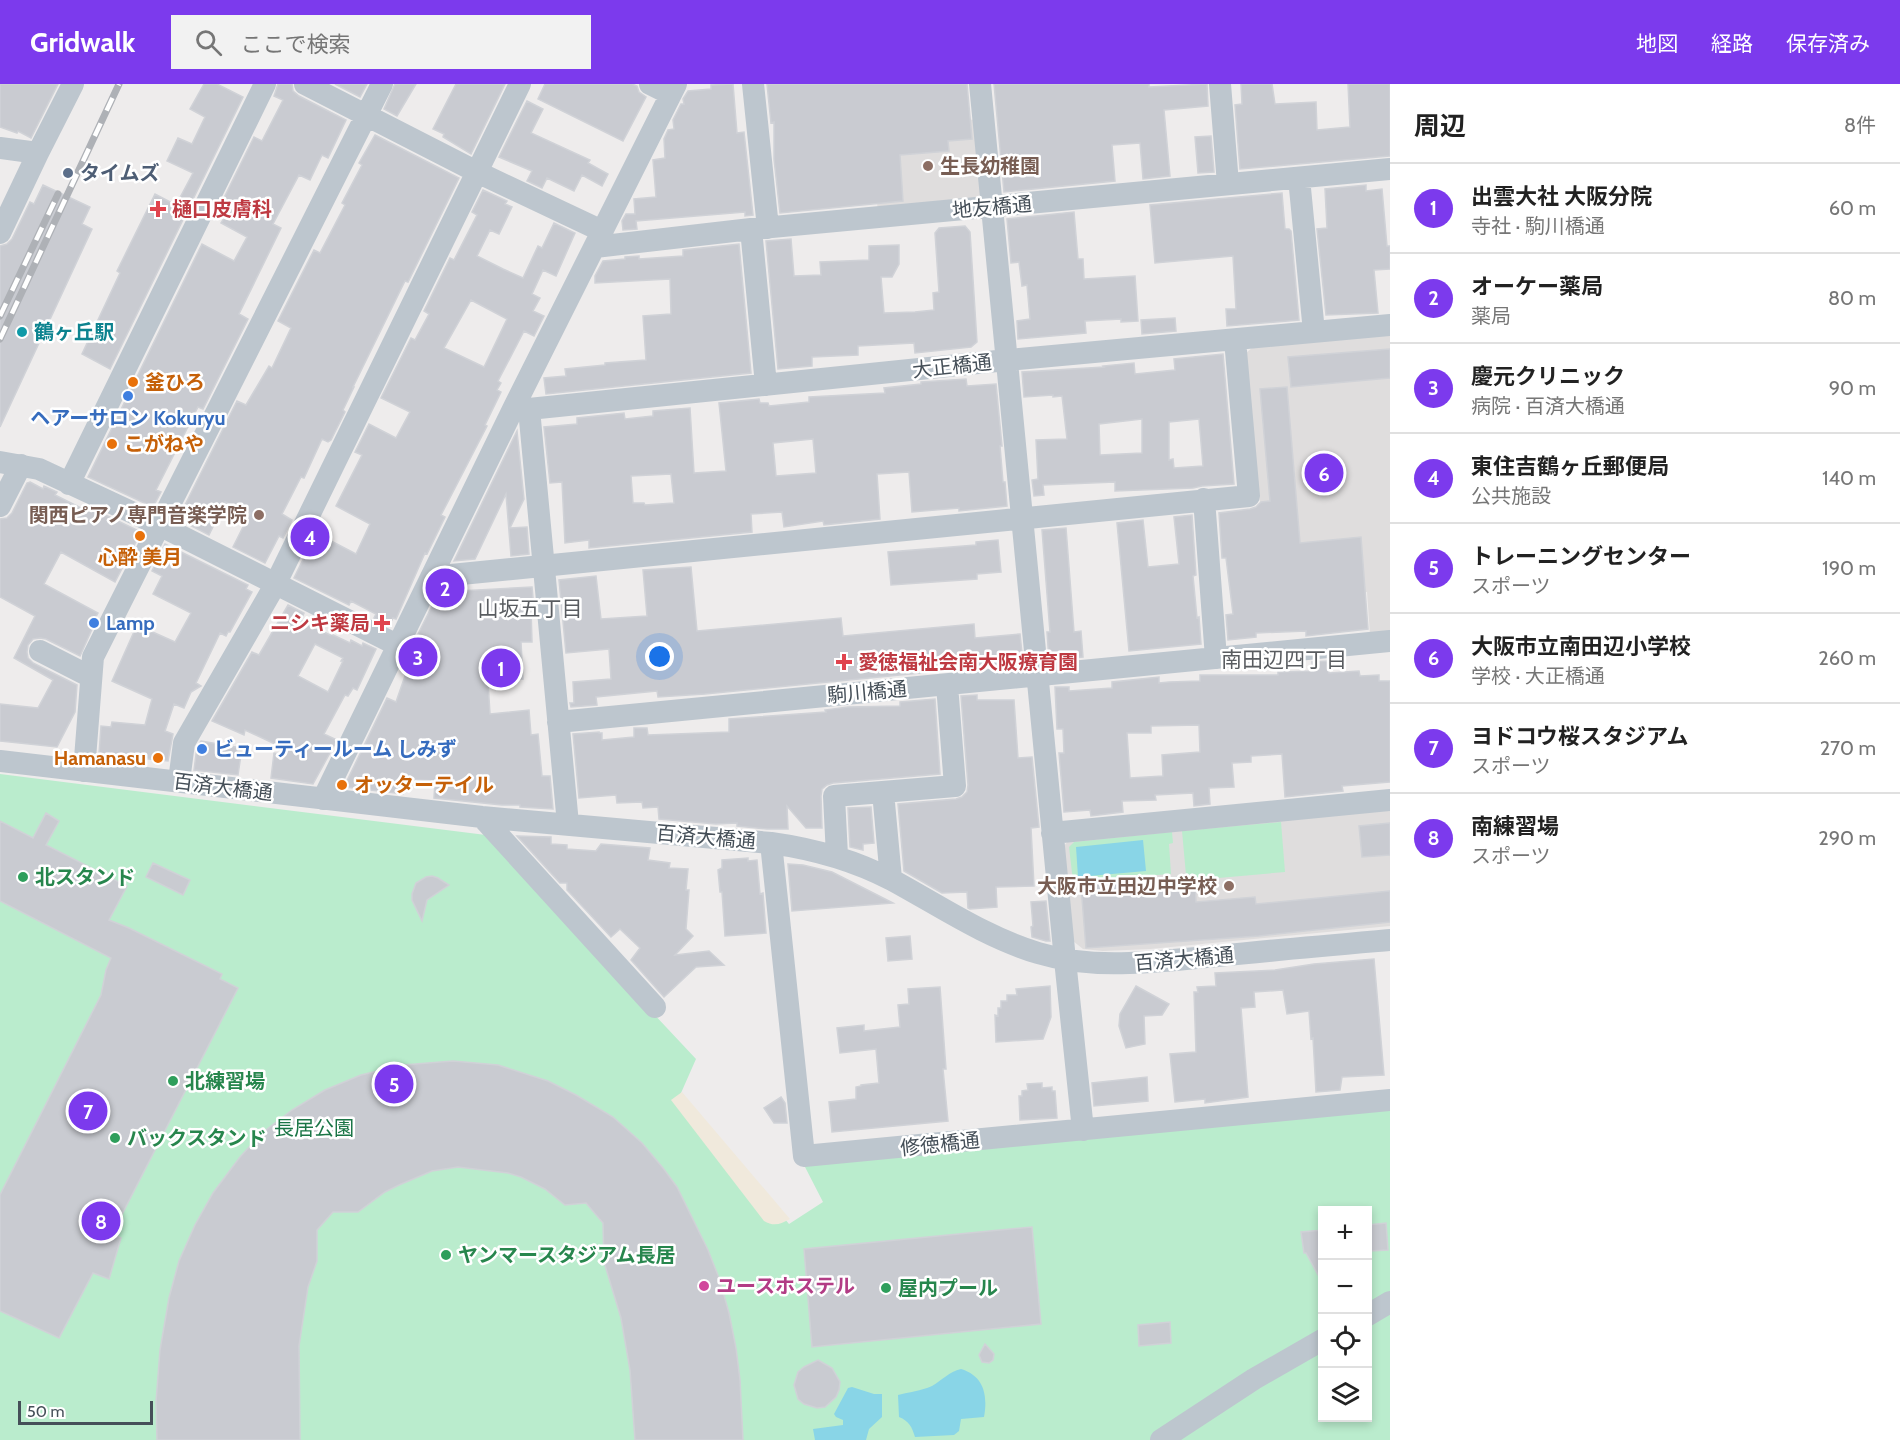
<!DOCTYPE html>
<html lang="ja">
<head>
<meta charset="utf-8">
<style>
  body { margin:0; font-family:Cabin,"Noto Sans JP",sans-serif; background:#f2f2f2; color:#222 }
  .controls { position:absolute; right:18px; bottom:18px; display:grid; overflow:hidden; border-radius:0px; box-shadow:0 3px 9px #0003 }
  .controls button { width:54px; height:54px; display:grid; place-items:center; padding:0; border:0; border-bottom:2px solid #e0e0e0; background:#fff; color:#222; font:30px sans-serif }
  .scale { position:absolute; left:18px; bottom:15px; width:135px; box-sizing:border-box; padding-left:6px; border:3px solid #454f58; border-top:0; font-size:16px; line-height:21px; white-space:nowrap; color:#454f58; -webkit-text-stroke:4px #fff; paint-order:stroke }
  .you { position:absolute; left:660px; top:573px; width:21px; height:21px; margin:-15px; border:4px solid #fff; border-radius:50%; background:#1a73e8; box-shadow:0 0 0 9px #1a73e833 }
  .badge { display:grid; place-items:center; width:39px; height:39px; border-radius:50%; background:#7c3aed; color:#fff; font-size:20px; font-weight:700 }
  .pin { position:absolute; translate:-50% -50%; border:3px solid #fff; box-shadow:0 2px 6px #0006 }
  .list { margin:0; padding:0; list-style:none }
  h2 { display:flex; justify-content:space-between; align-items:center; height:78px; margin:0; padding:0 24px; font-size:26px }
  h2 small { font-size:20px; font-weight:400; color:#767676 }
  .list li { display:grid; grid-template-columns:39px 1fr auto; gap:18px; align-items:center; box-sizing:border-box; height:90px; padding:0 24px; border-top:2px solid #e0e0e0 }
  .list b { display:block; font-size:22px; white-space:nowrap }
  .list p { margin:0; font-size:20px; white-space:nowrap; color:#767676 }
  .list em { font-size:20px; font-style:normal; color:#767676 }
  .icon { flex:none; width:33px; height:33px; fill:none; stroke:currentColor; stroke-width:2; stroke-linecap:round; stroke-linejoin:round }
  .map { position:relative; flex:none; width:1390px; height:1356px; overflow:hidden }
  header { display:flex; align-items:center; gap:36px; box-sizing:border-box; height:84px; padding:0 30px; background:#7c3aed; color:#fff }
  header strong { font-size:28px }
  nav { display:flex; gap:33px; margin-inline-start:auto; font-size:21px }
  .search { width:420px; height:54px; background:#f2f2f2; display:flex; align-items:center; gap:15px; box-sizing:border-box; padding:0 21px; border-radius:0px; color:#767676; font-size:22px }
  main { display:flex }
  aside { flex:1; background:#fff }
  .map>svg:first-child { display:block }
</style>
</head>
<body>
<header>
<strong>Gridwalk</strong>
<div class="search"><svg class="icon" aria-label="search" viewBox="0 0 24 24"><circle cx="10" cy="10" r="6"/><path d="M15 15l6 6"/></svg>ここで検索</div>
<nav><a>地図</a><a>経路</a><a>保存済み</a></nav>
</header>
<main>
<div class="map">
<svg width="1390" height="1356" viewBox="0 0 1390 1356">
  <rect width="100%" height="100%" fill="#eeecec"/>
  <path fill="#dfdddd" d="M978,35L986,118L878,128L870,46Z
    M1390,251V548L1370,550L1367,508L1270,517L1245,270L1253,263Z
    M1390,724V842L1150,865L1103,867L1083,865L1073,857L1063,763L1070,755Z"/>
  <path fill="#baeccd" fill-rule="evenodd" d="M0,690L486,751L696,975L681,1009L789,1140L823,1118L804,1081L1390,1026V1356H0ZM1322,1126H1368V1334H1322Z
    M1281,738L1285,788L1196,796L1195,790L1186,791L1182,747Z
    M1172,748L1173,759L1169,760L1171,790L1073,797L1069,763L1074,758Z"/>
  <path fill="#f0e9dc" d="M682,1008L790,1135C781,1140 774,1143 764,1137L671,1016Z"/>
  <path fill="#89d5e7" d="M1143,756L1146,787L1078,793L1076,763Z
    M961,1285C984,1292 988,1311 984,1333L961,1335L959,1347L954,1351L915,1353C912,1343 909,1337 899,1333L898,1311C909,1308 921,1307 932,1302C942,1296 949,1288 961,1285Z
    M852,1303L874,1310H882V1333L869,1345L866,1356H815L813,1345L843,1341V1336L836,1333L834,1330L848,1304Z"/>
  <path fill="#c9cbd1" stroke="#d0d2d7" stroke-width="1.5" fill-rule="evenodd" d="M0,0H58L31,54L18,47L17,49L0,43Z
    M204,0H217L243,13L110,285L82,270L120,189L117,187L155,110L176,121L193,89L167,77L178,54L192,60L205,33L190,25Z
    M278,0H292L293,7L299,12L346,36L328,74L322,71L310,96L299,91L273,140L281,144L239,230L248,235L203,325L198,323L156,406L161,408L153,423L88,393L202,160L234,177L247,153L221,139L226,131L218,126L254,53L262,57L283,16L274,12Z
    M335,0H367L360,13Z
    M395,0H416L397,32L384,25Z
    M456,0H505L471,70L443,53L444,50L433,45Z
    M545,0H632L637,2L639,8L646,13L623,57L538,15Z
    M733,0L737,49L744,48L753,131L745,132V128L636,137L637,145L623,146L622,137L626,130H635L634,115L656,113L653,76L665,74L664,55L668,46L674,45L673,36L681,20H684L683,15L688,7L711,5V1Z
    M767,0H967L972,55L948,57L949,67L900,71L903,117L780,129L774,75V38L771,39Z
    M994,0H1149V3L1207,0L1208,22L1164,26L1170,92L1143,95L1140,59L1112,61L1115,97L1004,108Z
    M1241,0H1272L1275,20L1316,18L1317,46L1350,43L1348,0H1390V72L1240,85L1235,21L1242,20Z
    M527,17L543,25L531,49L590,76L588,79L608,90L602,102L582,91L574,107L547,94L542,104L527,97L532,87L499,73Z
    M375,51L459,94L408,198L405,197L353,303H354L343,326L345,328L331,356L328,358L322,355L304,394L301,393L282,430L292,436L283,454L279,452L265,479L233,463L250,429L225,418L209,451L178,435L237,317L246,321L269,282L272,284L291,244L278,237L314,166L320,169L345,121L342,119L362,81L359,79Z
    M1211,52L1214,88L1198,89L1195,53Z
    M43,101L90,123L82,140L92,145L0,343V162L7,160L12,155L30,118L34,120Z
    M1366,101V107L1382,105L1387,162H1390V185L1374,186L1378,229L1326,231L1317,145L1327,144L1325,105Z
    M483,106L507,117L505,120L512,123L499,150L490,146L477,172L503,185L523,194L538,162L542,164L554,139L575,149L556,192L543,186L532,210L540,214L533,227L544,232L534,252L524,247L498,297L501,299L497,306L501,308L485,341L487,342L441,431L445,433L427,470L425,469L396,535L393,534L389,542L374,534L376,530L351,517L349,521L294,494L316,449L356,470L370,440L336,422L362,371L355,368L369,340L396,354L410,328L381,314L411,254L415,256L429,230L424,227L450,174L454,176L477,131L472,128ZM471,216L507,235L484,283L444,264Z
    M1282,109L1285,145H1289L1291,147L1299,236L1227,242L1226,225H1236L1233,172L1155,179L1150,121Z
    M1074,128L1078,175H1083L1084,195L1135,192L1138,237L1121,238V235L1085,237L1086,249L1018,255L1017,237L1030,235L1027,201L1022,202L1019,178L1011,179L1007,135Z
    M965,142L970,148L977,258L971,263L915,269L914,259L858,262V271L812,273V282L778,285L766,157L791,155L794,192L821,191L820,178L869,176V162L899,161V180L892,193H881L884,229L915,228L934,226L933,209L939,208L935,149L939,144Z
    M739,160L751,289L546,310L544,294L566,292L565,285L605,281V279L646,276L643,232L671,230L670,195L595,199V192L603,177L625,175V173L639,172V175L683,172V166Z
    M1175,234L1176,247L1142,250L1141,236Z
    M1390,265V294L1291,303L1288,273Z
    M1223,270L1234,400L1202,402L1193,404L1115,407V398L1043,401L1044,411L1034,412L1032,396L1038,395L1036,356L1067,355L1062,312L1053,313V311L1024,313L1022,288L1104,283L1103,282L1134,279L1135,290L1175,286L1174,275ZM1142,335V369L1100,371L1099,340ZM1199,335L1203,382L1174,384L1173,375L1169,376V338Z
    M966,295L967,302L996,300L1002,362H1000L1003,398H1005L1007,422L959,427V424L912,428L909,388L877,390L880,435L824,441L823,437L784,443L782,428L751,430L752,448L589,464V456L565,459L562,398L550,399L544,343L577,340V334L624,329L625,335L653,332V327L690,324L694,389L726,387L719,319L759,315L760,319H768L769,322L809,318V313L885,309L884,304L921,300V298ZM813,355L816,389L776,392L773,359ZM671,390L674,419L645,421L644,419H633L631,392Z
    M1287,303L1300,459L1361,453L1368,545L1306,552V547L1256,549V553L1228,556L1226,531L1233,530L1226,474H1222L1219,429L1250,425L1256,423L1261,418L1270,417L1260,305Z
    M517,347L524,415L510,444L527,443L529,470L511,472L506,410L475,475L454,477Z
    M30,398L43,405L44,402L57,408L55,411L85,426L87,422L141,448L115,498L61,468L44,500L98,529L91,541L93,543L80,572L46,555L40,554L33,555L28,561L27,568L28,574L33,579L77,601L75,628L57,663L0,657V620L38,624L53,596L14,574L35,532L0,513V435L7,434L12,429L27,399Z
    M1192,431L1196,491L1193,492L1197,534L1199,533L1201,560L1129,567L1117,439L1143,436L1148,483L1179,480L1174,433Z
    M1066,444L1074,548L1081,547L1083,573L1049,576L1047,548H1050L1042,446Z
    M998,456L1001,488L977,490V495L891,501L888,468L976,461V458Z
    M165,460L248,501L246,505L252,508L230,548H228L226,552L220,549L196,599L201,602L191,608L184,624L174,620L165,647L173,650L168,677L99,670L101,642L111,643L112,638L145,641L152,615L112,597L137,541L175,558L191,529L153,510L162,492L152,487Z
    M691,483L697,547L841,534L843,552L974,540L975,554L1020,550L1023,579L705,610L658,613L657,607L596,613L597,621L571,623L570,619H574L573,598L611,595L609,565L566,569L559,496L596,492L601,535L647,532L643,486Z
    M532,503L534,524H531L532,558H521L523,595L488,598L490,630L529,626L531,651L538,650L542,692H550L553,725L520,723V721H502L434,714L435,697L405,695L403,710L344,703L387,614L396,618L406,589L410,591L421,556L416,554L440,506L460,504L459,507Z
    M288,521L304,529L301,536L330,551L331,550L350,559L351,556L362,562L363,559L376,565L357,606L353,604L348,612L345,611L324,650L337,656L313,700L271,694L274,669L281,670L282,667L275,664V660L245,646L244,651L212,637L252,568L259,571ZM315,560L343,574L341,577H343L328,608L298,592Z
    M1328,577L1329,589L1359,587L1360,592L1379,591V597H1390V698L1342,702L1343,707L1285,713L1282,670L1251,672V678L1232,679L1234,703L1209,704L1210,720L1194,722L1193,709L1155,711L1156,716L1122,717L1123,728L1091,732L1090,726L1064,728L1059,669H1064L1063,645H1057L1055,603H1069V607L1112,604V598L1159,593V599L1169,598L1200,597V591H1278V588L1313,587L1312,578ZM1199,641L1200,668L1162,671L1163,692L1130,694L1127,649H1151V642Z
    M977,611V616H1014L1018,674L1032,673L1039,743L1031,744L1034,802L996,803L997,823L970,825L968,824L967,808L942,809L904,787L898,720L956,715L962,713L967,708L968,701L961,612Z
    M935,615L940,690L833,699L827,701L822,705L821,712L822,744H806L787,722L788,745H767L737,742V739L716,740L659,735L658,723L643,724L642,718L617,719L616,711L579,714L573,650L599,648V649H602V656L634,653V644H647L648,651L729,648V635L826,628L825,626L848,623L900,622V618Z
    M201,657L242,664L238,691L194,686L197,663Z
    M871,723L874,759L863,760V766L850,763L848,724Z
    M46,729L59,737L46,761L127,802L109,836L129,844L222,890L220,895L238,904L112,1150L121,1154L109,1195L93,1189L59,1254L0,1227V1111L101,911L106,886L111,874L0,817V737L33,754Z
    M1390,739V771L1362,773L1359,742Z
    M517,752L551,753V760L567,761V765L596,767L601,760L650,764L648,776L670,779L669,784L688,785L686,806H689L686,845L693,852L675,871L709,867L724,881L696,883L664,913L631,876L640,864L620,845L611,853L567,806V799H560Z
    M748,774V777L757,776L760,810L763,809L766,849L725,852L722,808H720L718,786L722,784V776Z
    M153,779L190,796L183,811L146,793Z
    M788,780L803,781L832,788L893,819L792,827Z
    M432,792L438,794L449,801L427,816L422,837L412,816V810L416,799L426,793Z
    M1195,792L1196,818L1255,813L1256,820L1390,807V838L1259,852L1086,864L1081,802Z
    M1046,817L1050,857H1046L1032,853L1031,843L1033,842L1031,818Z
    M910,852L912,875L888,877L886,854Z
    M1374,875L1384,991L1342,993L1340,1006L1316,1008L1313,954L1311,955L1309,927L1287,930L1283,906L1254,908L1255,923L1241,924L1248,1013L1205,1019V1015L1175,1018L1170,970L1196,968L1194,908H1198L1197,903L1216,902L1215,889L1275,886L1314,880Z
    M1050,902L1051,933L1043,955L996,958L995,931L998,932V924H1001V917H1007V911H1017L1016,905Z
    M1136,902L1169,920L1162,931L1144,932L1145,960L1126,964L1119,942L1120,930Z
    M940,903L946,985H943L948,1037L832,1048L829,1018L856,1015V1003L861,1002V1001L879,999L876,965L840,969L837,944L864,941V947L900,943L898,921L909,920L908,905Z
    M453,977L498,981L548,997L576,1011L613,1033L642,1059L663,1084L677,1103L708,1166L719,1194L729,1229L736,1264L740,1296L743,1356H635L630,1286L621,1234L604,1178L603,1139L586,1119L565,1121L545,1105L521,1093L508,1089L458,1083L432,1087L399,1101L385,1108L358,1128H333L317,1146V1177L308,1203L299,1262L300,1356H157L156,1318L160,1266L169,1214L179,1177L195,1141L213,1109L240,1073L262,1049L292,1026L325,1006L361,991L403,981Z
    M1147,993L1148,1017L1094,1022L1092,999Z
    M1042,999V1004L1052,1003V1007H1055L1057,1034L1020,1036L1019,1012H1022V1007L1028,1006L1027,1000Z
    M781,1013L785,1019L787,1039H774L764,1024Z
    M1386,1139L1388,1166L1370,1167L1368,1141Z
    M1032,1143L1041,1240L812,1263L804,1165Z
    M1323,1146V1200L1306,1169H1304L1301,1148Z
    M1170,1238L1171,1259L1139,1262L1138,1241Z
    M985,1260L994,1270L993,1276L989,1279L982,1278L979,1271Z
    M818,1276L832,1284L840,1298L839,1306L836,1313L825,1323L817,1324L804,1320L798,1315L794,1301L798,1288L804,1283Z"/>
  <g fill="none" stroke-linecap="round" stroke-linejoin="round">
    <path stroke="#bdc6ce" stroke-width="22" d="M305,0L477,88L602,147
      M650,0L670,10
      M753,0L768,144
      M980,0L1065,876L1083,1046
      M1220,0L1228,100
      M0,64L38,69
      M1299,94L1314,248
      M751,145L766,301
      M0,149L38,69L73,0
      M595,163L751,145L1390,85
      M515,321L529,325L1007,276L1390,241
      M529,325L568,740
      M0,378L39,385L159,441L399,562
      M69,400L265,0
      M1204,415L1216,574
      M0,422L21,381
      M431,493L1249,412L1235,256
      M40,567L91,593
      M558,638L1390,557
      M0,677L482,733L771,759C814,765 854,776 892,796C940,822 985,853 1038,869C1097,887 1158,877 1218,872C1275,866 1333,861 1390,856
      M84,687L93,573L382,0
      M179,697L184,659L275,501L520,0
      M883,708L891,795
      M323,715L515,321L676,0
      M482,733L655,923
      M1052,749L1390,716
      M771,759L804,1072L1390,1016
      M837,772L834,712L955,702L947,601
      M1368,1231L1390,1218
      M1161,1356L1254,1295L1322,1256"/>
    <g stroke="#aeb1b6" stroke-width="7">
      <path id="rail" d="M0,232L58,110
        M0,255L119,0"/>
    </g>
    <use href="#rail" stroke="#fff" stroke-width="4.5" stroke-dasharray="14" stroke-linecap="butt"/>
  </g>
  <g fill="#8d6e63" stroke="#fff" stroke-width="2">
    <circle cx="928" cy="82" r="6"/>
    <circle cx="259" cy="431" r="6"/>
    <circle cx="1229" cy="802" r="6"/>
  </g>
  <circle fill="#5c6f8a" stroke="#fff" stroke-width="2" cx="68" cy="89" r="6"/>
  <g fill="#e0444e" stroke="#fff" stroke-width="2">
    <path d="M155 116h6v6h6v6h-6v6h-6v-6h-6v-6h6z"/>
    <path d="M379 530h6v6h6v6h-6v6h-6v-6h-6v-6h6z"/>
    <path d="M841 569h6v6h6v6h-6v6h-6v-6h-6v-6h6z"/>
  </g>
  <circle fill="#0f9aa8" stroke="#fff" stroke-width="2" cx="22" cy="248" r="6"/>
  <g fill="#e8710a" stroke="#fff" stroke-width="2">
    <circle cx="133" cy="298" r="6"/>
    <circle cx="112" cy="360" r="6"/>
    <circle cx="140" cy="452" r="6"/>
    <circle cx="158" cy="674" r="6"/>
    <circle cx="342" cy="701" r="6"/>
  </g>
  <g fill="#3f7fe0" stroke="#fff" stroke-width="2">
    <circle cx="128" cy="312" r="6"/>
    <circle cx="94" cy="539" r="6"/>
    <circle cx="202" cy="665" r="6"/>
  </g>
  <g fill="#2e9e5b" stroke="#fff" stroke-width="2">
    <circle cx="23" cy="793" r="6"/>
    <circle cx="173" cy="997" r="6"/>
    <circle cx="115" cy="1054" r="6"/>
    <circle cx="446" cy="1171" r="6"/>
    <circle cx="886" cy="1204" r="6"/>
  </g>
  <circle fill="#d1479c" stroke="#fff" stroke-width="2" cx="704" cy="1202" r="6"/>
  <g text-anchor="middle" stroke-width="5" stroke-linejoin="round" paint-order="stroke">
    <g font-size="20" font-weight="bold" fill="#785e54" stroke="#fff" text-anchor="end">
      <text x="940" y="89" text-anchor="start">生長幼稚園</text>
      <text x="247" y="438">関西ピアノ専門音楽学院</text>
      <text x="1217" y="809">大阪市立田辺中学校</text>
    </g>
    <g font-size="20" font-weight="bold" fill="#4e5e75" stroke="#fff" text-anchor="start">
      <text x="80" y="96">タイムズ</text>
    </g>
    <g font-size="20" fill="#454f58" stroke="#fff">
      <text transform="translate(992 123) rotate(-5)" y="7">地友橋通</text>
      <text transform="translate(952 282) rotate(-6)" y="7">大正橋通</text>
      <text transform="translate(867 608) rotate(-5)" y="7">駒川橋通</text>
      <text transform="translate(223 703) rotate(7)" y="7">百済大橋通</text>
      <text transform="translate(706 753) rotate(5)" y="7">百済大橋通</text>
      <text transform="translate(1184 875) rotate(-5)" y="7">百済大橋通</text>
      <text transform="translate(940 1060) rotate(-6)" y="7">修徳橋通</text>
    </g>
    <g font-size="20" font-weight="bold" fill="#be3a42" stroke="#fff" text-anchor="start">
      <text x="172" y="132">樋口皮膚科</text>
      <text x="370" y="546" text-anchor="end">ニシキ薬局</text>
      <text x="858" y="585">愛徳福祉会南大阪療育園</text>
    </g>
    <g font-size="20" font-weight="bold" fill="#0d838f" stroke="#fff" text-anchor="start">
      <text x="34" y="255">鶴ヶ丘駅</text>
    </g>
    <g font-size="20" font-weight="bold" fill="#c56008" stroke="#fff" text-anchor="start">
      <text x="145" y="305">釜ひろ</text>
      <text x="124" y="367">こがねや</text>
      <text x="140" y="480" text-anchor="middle">心酔 美月</text>
      <text x="146" y="681" text-anchor="end">Hamanasu</text>
      <text x="354" y="708">オッターテイル</text>
    </g>
    <g font-size="20" font-weight="bold" fill="#366cbe" stroke="#fff" text-anchor="start">
      <text x="128" y="341" text-anchor="middle">ヘアーサロン Kokuryu</text>
      <text x="106" y="546">Lamp</text>
      <text x="214" y="672">ビューティールーム しみず</text>
    </g>
    <g font-size="20" font-weight="bold" fill="#27864d" stroke="#fff" text-anchor="start">
      <text x="35" y="800">北スタンド</text>
      <text x="185" y="1004">北練習場</text>
      <text x="127" y="1061">バックスタンド</text>
      <text x="458" y="1178">ヤンマースタジアム長居</text>
      <text x="898" y="1211">屋内プール</text>
    </g>
    <g font-size="20" fill="#1a7546" stroke="#fff">
      <text x="314" y="1051">長居公園</text>
    </g>
    <g font-size="20" font-weight="bold" fill="#b23c85" stroke="#fff" text-anchor="start">
      <text x="716" y="1209">ユースホステル</text>
    </g>
    <g font-size="21" fill="#595c60" stroke="#fff">
      <text x="530" y="532">山坂五丁目</text>
      <text x="1284" y="583">南田辺四丁目</text>
    </g>
  </g>
</svg>
<div class="controls">
<button>+</button>
<button>−</button>
<button><svg class="icon" aria-label="locate" viewBox="0 0 24 24"><circle cx="12" cy="12" r="6"/><path d="M12 2v4M12 18v4M2 12h4M18 12h4"/></svg></button>
<button><svg class="icon" aria-label="layers" viewBox="0 0 24 24"><path d="M12 4l9 5-9 5-9-5zM3 14l9 5 9-5"/></svg></button>
</div>
<div class="scale">50 m</div>
<div class="you"></div>
<div class="pin badge" style="left:501px;top:584px">1</div>
<div class="pin badge" style="left:445px;top:504px">2</div>
<div class="pin badge" style="left:418px;top:573px">3</div>
<div class="pin badge" style="left:310px;top:453px">4</div>
<div class="pin badge" style="left:394px;top:1000px">5</div>
<div class="pin badge" style="left:1324px;top:389px">6</div>
<div class="pin badge" style="left:88px;top:1027px">7</div>
<div class="pin badge" style="left:101px;top:1137px">8</div>
</div>
<aside>
<h2>周辺<small>8件</small></h2>
<ul class="list">
<li><span class="badge">1</span><div><b>出雲大社 大阪分院</b><p>寺社 · 駒川橋通</p></div><em>60 m</em></li>
<li><span class="badge">2</span><div><b>オーケー薬局</b><p>薬局</p></div><em>80 m</em></li>
<li><span class="badge">3</span><div><b>慶元クリニック</b><p>病院 · 百済大橋通</p></div><em>90 m</em></li>
<li><span class="badge">4</span><div><b>東住吉鶴ヶ丘郵便局</b><p>公共施設</p></div><em>140 m</em></li>
<li><span class="badge">5</span><div><b>トレーニングセンター</b><p>スポーツ</p></div><em>190 m</em></li>
<li><span class="badge">6</span><div><b>大阪市立南田辺小学校</b><p>学校 · 大正橋通</p></div><em>260 m</em></li>
<li><span class="badge">7</span><div><b>ヨドコウ桜スタジアム</b><p>スポーツ</p></div><em>270 m</em></li>
<li><span class="badge">8</span><div><b>南練習場</b><p>スポーツ</p></div><em>290 m</em></li>
</ul>
</aside>
</main>
</body>
</html>
